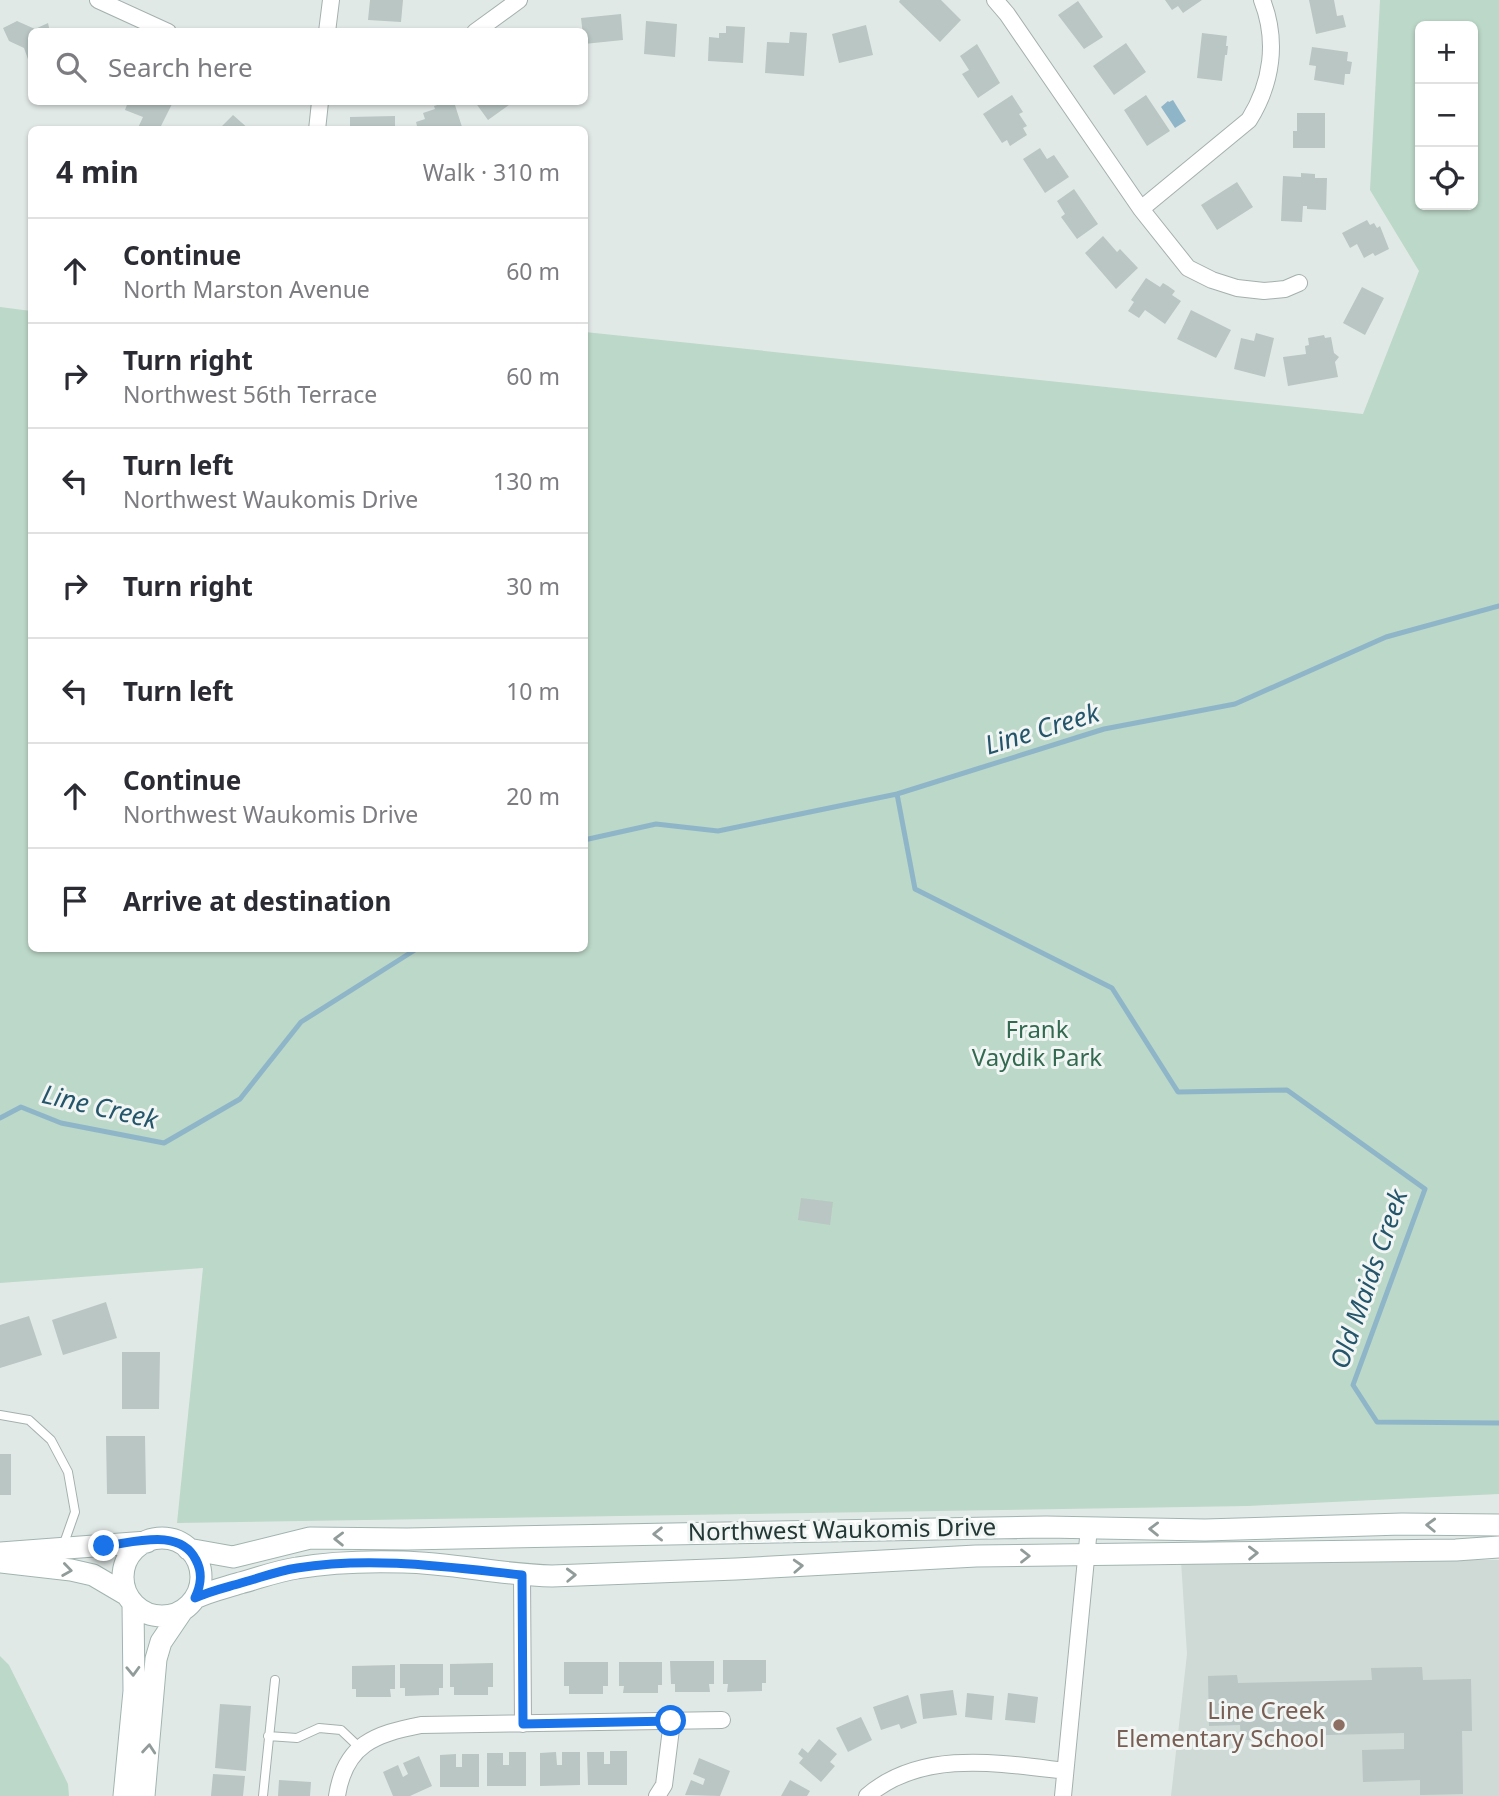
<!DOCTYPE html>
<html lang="en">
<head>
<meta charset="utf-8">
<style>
  body { margin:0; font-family:"Noto Sans",sans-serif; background:#f2f2f3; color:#2b2b33 }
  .controls { position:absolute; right:21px; top:21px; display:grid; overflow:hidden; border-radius:10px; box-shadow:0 2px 5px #0004 }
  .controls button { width:63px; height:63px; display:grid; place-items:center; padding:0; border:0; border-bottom:2px solid #e1e1e2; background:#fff; color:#2b2b33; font:35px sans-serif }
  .stop { position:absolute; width:21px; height:21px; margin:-16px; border:5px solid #1a73e8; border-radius:50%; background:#fff }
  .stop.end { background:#1a73e8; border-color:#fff; box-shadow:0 2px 7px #0008 }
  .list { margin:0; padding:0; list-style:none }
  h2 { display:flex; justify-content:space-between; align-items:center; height:91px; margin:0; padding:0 28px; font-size:30px }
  h2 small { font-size:23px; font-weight:400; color:#7c7c81 }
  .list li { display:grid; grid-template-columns:46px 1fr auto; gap:21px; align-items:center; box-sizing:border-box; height:105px; padding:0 28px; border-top:2px solid #e1e1e2 }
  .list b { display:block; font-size:26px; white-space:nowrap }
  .list p { margin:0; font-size:23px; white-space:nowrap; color:#7c7c81 }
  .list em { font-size:23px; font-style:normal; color:#7c7c81 }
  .icon { flex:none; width:38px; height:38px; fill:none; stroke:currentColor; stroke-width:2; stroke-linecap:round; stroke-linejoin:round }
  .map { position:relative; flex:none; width:1499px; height:1796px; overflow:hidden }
  .search { position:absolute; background:#fff; box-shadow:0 2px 5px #0004; left:28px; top:28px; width:560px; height:77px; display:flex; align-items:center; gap:18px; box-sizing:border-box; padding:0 24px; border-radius:10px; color:#7c7c81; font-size:26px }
  .panel { position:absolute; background:#fff; box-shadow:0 2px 5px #0004; left:28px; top:126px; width:560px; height:826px; border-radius:10px }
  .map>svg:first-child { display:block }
</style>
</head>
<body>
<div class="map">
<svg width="1499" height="1796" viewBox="0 0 1499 1796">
  <rect width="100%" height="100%" fill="#e1e9e7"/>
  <path fill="#cfd9d6" d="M1499,1560V1796H1171L1187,1654L1181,1561Z"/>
  <path fill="#bcd8c8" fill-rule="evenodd" d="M1380,0H1499V1494L1248,1506L177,1523L203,1268L0,1283V307L31,311L32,948H584L585,332L1363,414L1419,271L1370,190ZM1420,26H1473V205H1420Z
    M0,1656L9,1665L68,1784L69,1796H0Z"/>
  <path fill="#8fb6c8" d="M1173,100L1186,121L1175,128L1161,107L1168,101L1169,102Z"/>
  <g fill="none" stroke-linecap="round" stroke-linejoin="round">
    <path stroke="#8fb6c8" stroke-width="5" d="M897,794L915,889L1112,988L1178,1092L1287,1090L1425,1189L1353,1385L1377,1422L1499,1423
      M584,840L656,824L718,831L897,794L1104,729L1235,704L1386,637L1499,606
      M0,1118L21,1107L61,1123L164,1143L240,1099L301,1022L418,948"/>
  </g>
  <path fill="#b9c6c3" d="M370,0H403L401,22L368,20Z
    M900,0H941L961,20L940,42L899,2Z
    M1165,0H1202L1183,13L1178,6L1172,10Z
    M1309,0H1334L1337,16L1343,15L1346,27L1316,34Z
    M1078,1L1103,37L1084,49L1058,15Z
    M621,14L623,40L584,44L581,18Z
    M17,21L35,29L48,23L50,32H32V61L29,62L24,48L9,41L3,28Z
    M646,21L677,24L675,57L644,54Z
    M866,25L873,55L839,63L832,34Z
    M726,26L745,27L743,63L708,61L709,37L719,38V33H726Z
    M790,32L807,33L804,76L765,73L767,42L789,43Z
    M1202,33L1227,36L1226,46H1228L1227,55H1225L1222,81L1197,78Z
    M1126,43L1146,72L1114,95L1093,66Z
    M977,44L1000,83L978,98L962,74L969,70L960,56Z
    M1312,47L1348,52L1347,61L1352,62L1350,74H1345L1344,85L1314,80L1316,66L1309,65Z
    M1012,95L1023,112L1019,114L1027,126L1023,128L1027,135L1010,146L1007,140L1002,143L983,114Z
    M1146,95L1170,131L1147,146L1124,110Z
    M128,102H173L159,130H137L143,117L125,110Z
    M447,102H454L463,130H418L416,122L425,119L423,113L435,109L434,106Z
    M475,102H513L488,120Z
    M1297,113H1325V148H1293V131H1297Z
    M233,115L250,130H218Z
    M395,116V130H350V117Z
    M1040,148L1047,159L1054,155L1069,177L1045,193L1023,159Z
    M1301,173L1315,174V178H1327L1326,210L1307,209V206H1303L1302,222L1281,221L1283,176L1301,177Z
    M1237,182L1253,207L1217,230L1201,205Z
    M1074,189L1098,224L1077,239L1061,217L1065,214L1057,201Z
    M1367,220L1370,225L1374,223L1377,228L1380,226L1389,249L1375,256L1373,253L1364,258L1357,244L1350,248L1342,233Z
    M1103,236L1117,252L1120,249L1138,268L1116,289L1085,253Z
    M1146,278L1160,287L1163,283L1168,286L1175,291L1172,295L1181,301L1165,324L1145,310L1139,318L1128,311L1134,302L1131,300Z
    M1362,287L1384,298L1365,335L1343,323Z
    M1191,310L1231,330L1216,358L1177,339Z
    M1256,333L1274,338L1265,377L1234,369L1241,338L1254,341Z
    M1324,335L1325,338L1331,337L1334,353L1339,357L1335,362L1338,377L1288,386L1283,357L1306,354L1305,346L1309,345L1308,338Z
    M801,1198L833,1202L830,1225L798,1220Z
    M106,1302L117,1338L63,1355L52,1320Z
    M29,1316L42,1355L0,1368V1325Z
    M122,1352H160L159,1409H122Z
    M106,1436H145L146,1494H107Z
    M0,1454H11V1495H0Z
    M723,1660H766V1683H762V1691L727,1692L728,1684H723Z
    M670,1661H714V1684H709L710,1692H675V1684H671Z
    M564,1662H608V1686H603V1694H569V1686H564Z
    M619,1662H662V1685H658V1693H623L624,1686H619Z
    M493,1663V1687H488V1695H454V1687H450V1664Z
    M400,1664H443V1688H439V1695L405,1696V1688H400Z
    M395,1665V1689H390L391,1697H356V1689H352V1666Z
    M1422,1667L1423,1680L1471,1679L1472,1731H1462L1463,1794L1420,1795V1780L1363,1782L1362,1750L1404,1749V1733L1256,1737L1257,1740H1241L1240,1725L1209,1726L1208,1676L1237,1675L1238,1683L1372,1680L1371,1668Z
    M953,1690L957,1715L923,1719L920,1694Z
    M967,1693L994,1696L992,1720L965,1717Z
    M1008,1693L1038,1697L1035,1723L1005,1720Z
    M908,1695L917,1723L901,1729L899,1724L881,1730L873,1707Z
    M220,1704L251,1706L246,1771L215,1768Z
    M861,1717L872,1740L848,1752L836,1728Z
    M819,1739L837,1754L830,1762L835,1766L821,1782L799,1763L803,1758L798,1754L802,1748L808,1753Z
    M610,1751H627V1785H588L587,1752H604V1764H610Z
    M509,1752H526V1786H487V1753H503V1765H509Z
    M556,1752L557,1765H562V1752H580V1785L540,1786V1753Z
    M456,1754V1767H462V1754H479V1787H440V1755Z
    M419,1756L432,1786L410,1796H393L383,1772L398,1765L403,1777L408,1774L403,1763Z
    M699,1758L730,1771L720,1796L685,1795L691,1780L703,1785L705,1779L693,1774Z
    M213,1774L245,1776L243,1796H211Z
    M279,1780L311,1782L310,1796H278Z
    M790,1780L810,1791L807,1796H781Z"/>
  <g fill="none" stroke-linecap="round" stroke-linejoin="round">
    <g stroke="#a4b0ae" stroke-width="10">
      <path id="lane" d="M0,1415L29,1420L51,1440L68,1472L75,1512L63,1546
        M268,1736L297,1738L319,1728L341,1730L360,1748
        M263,1796L275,1680"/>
    </g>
    <g stroke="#a4b0ae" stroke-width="18">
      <path id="street" d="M98,0L168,32
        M995,0L1007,14L1141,209L1188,268L1212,280L1237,288L1264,291L1285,289L1299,283
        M327,32L331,0
        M475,32L519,0
        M317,130L320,102
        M1141,209L1249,120C1272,83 1278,41 1262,0
        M522,1575L523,1724
        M337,1796C345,1744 375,1734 421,1725L722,1720
        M657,1796L664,1785L672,1721
        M867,1796C922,1749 999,1763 1065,1771
        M1063,1796L1089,1528"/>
    </g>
    <g stroke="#a1b4b0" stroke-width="23">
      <path id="secondary" d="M123 1577a39 39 0 1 1 78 0a39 39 0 1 1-78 0Z
        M188,1549L233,1557L310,1538L407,1539L1046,1527L1205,1530L1402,1524L1499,1525
        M0,1553L147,1542
        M0,1562L71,1570L93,1575L127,1595
        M195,1598C210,1591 224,1588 240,1583C259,1578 277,1571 297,1568C331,1562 368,1561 403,1562C453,1563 502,1575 552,1576L736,1569L976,1556L1456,1550L1499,1547
        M124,1796L134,1691L133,1603
        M144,1796L156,1659L161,1642L182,1611"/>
    </g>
    <use href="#lane" stroke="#fff" stroke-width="8"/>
    <use href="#street" stroke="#fff" stroke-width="16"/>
    <use href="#secondary" stroke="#fff" stroke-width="21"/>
  </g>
  <defs><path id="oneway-chevron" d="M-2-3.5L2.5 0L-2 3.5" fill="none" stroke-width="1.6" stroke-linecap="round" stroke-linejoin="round" transform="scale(1.75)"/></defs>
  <g stroke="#919c9a">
    <use href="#oneway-chevron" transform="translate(1431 1525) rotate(-178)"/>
    <use href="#oneway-chevron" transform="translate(1154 1529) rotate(-179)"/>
    <use href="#oneway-chevron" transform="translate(658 1534) rotate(179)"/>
    <use href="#oneway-chevron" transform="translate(339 1539) rotate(-179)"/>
    <use href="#oneway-chevron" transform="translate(1253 1553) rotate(-1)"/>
    <use href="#oneway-chevron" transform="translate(1025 1556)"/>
    <use href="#oneway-chevron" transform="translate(798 1566) rotate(-3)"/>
    <use href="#oneway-chevron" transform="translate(67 1570) rotate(8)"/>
    <use href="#oneway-chevron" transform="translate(571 1575) rotate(-2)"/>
    <use href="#oneway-chevron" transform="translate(133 1671) rotate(88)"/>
    <use href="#oneway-chevron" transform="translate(149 1749) rotate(-85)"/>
  </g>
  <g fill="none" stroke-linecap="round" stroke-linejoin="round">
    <path stroke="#1a73e8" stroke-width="9" d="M104,1546C133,1543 180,1527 196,1560C203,1573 201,1585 195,1598C210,1591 224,1588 241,1583C260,1578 277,1571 297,1568C372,1556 447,1567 522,1575L523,1724L671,1721"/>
  </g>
  <circle fill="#8d6e63" stroke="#f1f6f4" stroke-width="2.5" cx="1339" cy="1725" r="7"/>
  <g text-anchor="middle" stroke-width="6" stroke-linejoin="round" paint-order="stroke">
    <g font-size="24" fill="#336950" stroke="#f1f6f4">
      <text x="1037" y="1038">Frank<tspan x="1037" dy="28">Vaydik Park</tspan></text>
    </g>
    <g font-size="24" fill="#233835" stroke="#f1f6f4">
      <text transform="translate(842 1530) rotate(-1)" y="8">Northwest Waukomis Drive</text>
    </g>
    <g font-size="24" fill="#785e54" stroke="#f1f6f4" text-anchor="end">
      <text x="1325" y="1719">Line Creek<tspan x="1325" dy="28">Elementary School</tspan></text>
    </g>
    <g font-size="26" font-style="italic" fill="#25556b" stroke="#f1f6f4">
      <text transform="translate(1042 729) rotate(-17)" y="9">Line Creek</text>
      <text transform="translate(100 1107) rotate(13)" y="9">Line Creek</text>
      <text transform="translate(1369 1279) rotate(-71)" y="9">Old Maids Creek</text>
    </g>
  </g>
</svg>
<div class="controls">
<button>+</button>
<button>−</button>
<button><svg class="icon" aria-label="locate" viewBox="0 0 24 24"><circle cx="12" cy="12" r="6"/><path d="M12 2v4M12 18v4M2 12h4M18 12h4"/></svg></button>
</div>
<div class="stop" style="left:671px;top:1721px"></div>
<div class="stop end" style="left:104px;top:1546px"></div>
<div class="search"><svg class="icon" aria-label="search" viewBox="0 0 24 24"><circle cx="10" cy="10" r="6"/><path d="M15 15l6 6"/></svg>Search here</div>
<section class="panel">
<h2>4 min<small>Walk · 310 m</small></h2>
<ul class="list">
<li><svg class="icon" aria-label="ahead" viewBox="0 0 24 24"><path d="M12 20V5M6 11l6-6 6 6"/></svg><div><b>Continue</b><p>North Marston Avenue</p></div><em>60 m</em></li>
<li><svg class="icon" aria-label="right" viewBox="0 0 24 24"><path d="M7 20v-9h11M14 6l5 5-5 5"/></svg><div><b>Turn right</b><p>Northwest 56th Terrace</p></div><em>60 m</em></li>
<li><svg class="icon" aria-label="left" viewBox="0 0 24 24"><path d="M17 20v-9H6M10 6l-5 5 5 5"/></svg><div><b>Turn left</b><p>Northwest Waukomis Drive</p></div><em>130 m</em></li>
<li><svg class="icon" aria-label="right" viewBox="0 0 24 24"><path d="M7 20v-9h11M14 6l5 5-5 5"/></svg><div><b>Turn right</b></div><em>30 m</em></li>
<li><svg class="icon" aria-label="left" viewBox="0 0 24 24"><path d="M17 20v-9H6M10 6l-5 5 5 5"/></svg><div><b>Turn left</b></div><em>10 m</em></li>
<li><svg class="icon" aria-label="ahead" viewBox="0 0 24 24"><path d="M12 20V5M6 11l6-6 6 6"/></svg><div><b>Continue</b><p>Northwest Waukomis Drive</p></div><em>20 m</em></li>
<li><svg class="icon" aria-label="arrive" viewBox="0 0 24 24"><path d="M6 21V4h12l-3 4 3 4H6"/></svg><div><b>Arrive at destination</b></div></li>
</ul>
</section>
</div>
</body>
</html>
